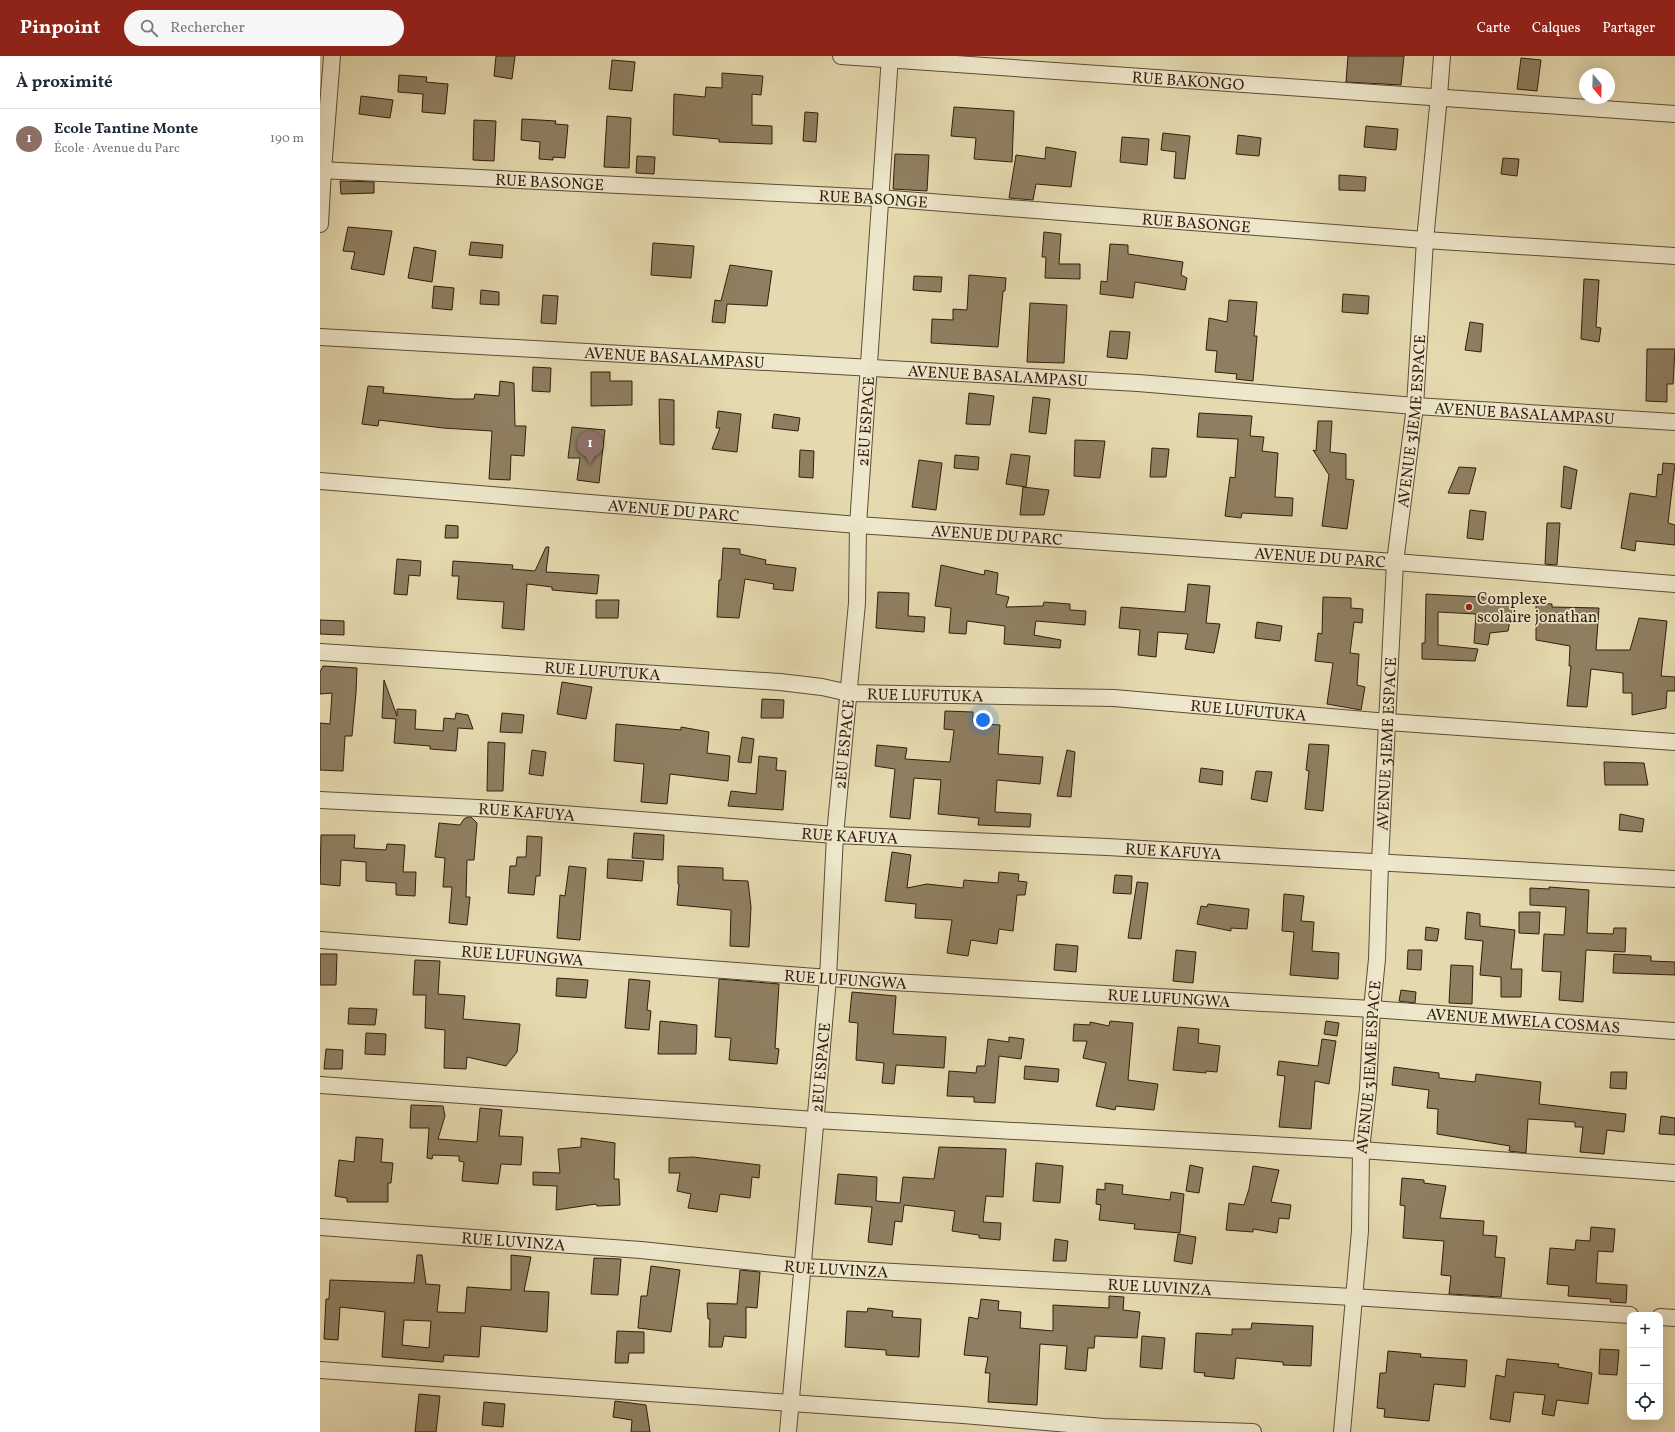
<!DOCTYPE html>
<html lang="fr">
<head>
<meta charset="utf-8">
<style>
  body { margin:0; font-family:Vollkorn,serif; background:#f6f6f7; color:#1f2937 }
  .controls { position:absolute; right:12px; bottom:12px; display:grid; overflow:hidden; border-radius:8px; box-shadow:0 4px 16px #0002 }
  .controls button { width:36px; height:36px; display:grid; place-items:center; padding:0; border:0; border-bottom:1px solid #e0e1e3; background:#fff; color:#1f2937; font:20px sans-serif }
  .compass { position:absolute; left:1259px; top:12px; width:36px; height:36px; border-radius:50%; background:#fff; box-shadow:0 4px 16px #0002; rotate:161deg }
  .you { position:absolute; left:663px; top:664px; width:14px; height:14px; margin:-10px; border:3px solid #fff; border-radius:50%; background:#1a73e8; box-shadow:0 0 0 6px #1a73e833 }
  .badge { display:grid; place-items:center; width:26px; height:26px; border-radius:50%; background:#8f2418; color:#fff; font-size:13px; font-weight:700 }
  .pin { position:absolute; translate:-50% -33px; filter:drop-shadow(0 1px 2px #0008) }
  .pin::after { content:''; position:absolute; top:21px; width:14px; height:12px; background:inherit; clip-path:polygon(0 0,100% 0,50% 100%) }
  .list { margin:0; padding:0; list-style:none }
  h2 { display:flex; justify-content:space-between; align-items:center; height:52px; margin:0; padding:0 16px; font-size:17px }
  h2 small { font-size:13px; font-weight:400; color:#747a83 }
  .list li { display:grid; grid-template-columns:26px 1fr auto; gap:12px; align-items:center; box-sizing:border-box; height:60px; padding:0 16px; border-top:1px solid #e0e1e3 }
  .list b { display:block; font-size:15px; white-space:nowrap }
  .list p { margin:0; font-size:13px; white-space:nowrap; color:#747a83 }
  .list em { font-size:13px; font-style:normal; color:#747a83 }
  .icon { flex:none; width:22px; height:22px; fill:none; stroke:currentColor; stroke-width:2; stroke-linecap:round; stroke-linejoin:round }
  .map { position:relative; flex:none; width:1355px; height:1376px; overflow:hidden }
  header { display:flex; align-items:center; gap:24px; box-sizing:border-box; height:56px; padding:0 20px; background:#8f2418; color:#fff }
  header strong { font-size:19px }
  nav { display:flex; gap:22px; margin-inline-start:auto; font-size:14px }
  .search { width:280px; height:36px; background:#f6f6f7; display:flex; align-items:center; gap:10px; box-sizing:border-box; padding:0 14px; border-radius:22px; color:#747a83; font-size:15px }
  main { display:flex }
  aside { flex:1; background:#fff }
  .map>svg:first-child { display:block }
</style>
</head>
<body>
<header>
<strong>Pinpoint</strong>
<div class="search"><svg class="icon" aria-label="search" viewBox="0 0 24 24"><circle cx="10" cy="10" r="6"/><path d="M15 15l6 6"/></svg>Rechercher</div>
<nav><a>Carte</a><a>Calques</a><a>Partager</a></nav>
</header>
<main>
<aside>
<h2>À proximité<small></small></h2>
<ul class="list">
<li><span class="badge" style="background:#8d6e63">1</span><div><b>Ecole Tantine Monte</b><p>École · Avenue du Parc</p></div><em>190 m</em></li>
</ul>
</aside>
<div class="map">
<svg width="1355" height="1376" viewBox="0 0 1355 1376">
  <rect width="100%" height="100%" fill="#e5daaf"/>
  <filter id="stains"><feTurbulence type="fractalNoise" baseFrequency=".005" numOctaves="4"/><feColorMatrix values="0 0 0 0 .2 0 0 0 0 .09 0 0 0 0 .02 0 0 0 .5 -.17"/></filter>
  <radialGradient id="worn" r=".72"><stop offset=".6" stop-color="#630" stop-opacity="0"/><stop offset="1" stop-color="#630" stop-opacity=".3"/></radialGradient>
  <path fill="#8f7f61" stroke="#311d0d" fill-rule="evenodd" d="M176,0H195L192,23L174,20Z
    M1028,0H1084L1081,29L1026,26Z
    M1201,2L1221,4L1217,35L1197,33Z
    M292,4L315,6L312,35L289,33Z
    M402,17L443,20L441,39L432,38V69L452,70V88L399,86V83L353,79L354,38L385,41L386,31L402,32Z
    M79,19L107,21L106,26L128,28L125,58L102,56L103,38L78,36Z
    M41,40L73,44L70,62L39,58Z
    M634,51L694,55L692,106L654,103L656,82L631,80Z
    M485,56L498,57L496,86L483,85Z
    M287,60L311,62L309,112L284,111Z
    M202,63L236,65L235,68L248,69L245,102L233,101V104L219,103L220,86L201,84Z
    M154,64L176,65L174,105L153,104Z
    M1046,70L1078,73L1076,94L1044,91Z
    M843,77L870,80L865,123L854,122L856,96L841,94Z
    M918,79L941,82L939,100L916,98Z
    M802,81L829,83L827,109L800,106Z
    M726,91L756,96L751,131L716,128L713,144L689,142L696,99L725,103Z
    M575,98L609,99L607,135L573,133Z
    M317,100L335,101L334,118L316,117Z
    M1183,102L1199,103L1197,120L1181,118Z
    M1019,119L1046,121L1045,135L1019,134Z
    M20,125L54,126V137L21,138Z
    M28,171L72,175L64,219L31,213L35,196L23,195Z
    M724,176L741,178L739,208H760V223L725,222L726,201H722Z
    M151,186L183,189L182,202L149,199Z
    M333,187L374,190L371,222L331,219Z
    M790,188L808,189V198L863,206L861,219L867,222L865,234L815,226L813,242L780,238L781,225L787,226Z
    M94,191L116,195L112,226L88,222Z
    M410,209L452,215L447,250L407,248L405,267L392,266L395,244L401,245Z
    M649,219L686,222L685,235H683L678,291L611,287L612,263L633,264V253L647,254Z
    M594,220L622,221L621,236L593,234Z
    M1264,223L1279,224L1276,271L1281,272L1279,286L1261,283Z
    M114,230L134,232L132,254L112,252Z
    M161,234L179,236V249L160,248Z
    M1023,238L1049,240L1048,258L1022,256Z
    M223,239L238,240L236,268L221,267Z
    M909,244L937,246L934,280H937L933,325L916,323L917,318L895,316L897,295L886,294L889,262L907,266Z
    M710,247L747,249L744,307L707,306Z
    M1150,266L1163,268L1161,296L1145,294Z
    M790,275L810,276L807,303L787,301Z
    M1327,293H1355L1353,328H1347V346L1326,345Z
    M213,311L231,312L230,336L212,335Z
    M271,316H290V325H312V349L271,350Z
    M180,325L194,327L195,370H206L204,400L191,399L190,424L169,423L172,375L123,372L59,364L58,370L42,368L48,330L64,331L63,337L135,343H154L155,338L179,340Z
    M649,337L674,340L670,369L646,368Z
    M713,341L730,343L726,378L709,376Z
    M339,343L354,344V389L340,388Z
    M398,355L421,358L417,396L392,393L400,372H396Z
    M879,357L932,360L930,380L944,381L942,395L958,397L955,441L973,442L972,460L922,457L921,462L905,460L910,421L915,422L918,383L877,381Z
    M454,358L480,362L478,375L452,372Z
    M998,365H1012L1010,396L1026,398V423L1034,424L1027,473L1002,470L1009,419L993,394L996,395Z
    M252,371L285,374L279,427L257,424L260,402H248Z
    M755,384L785,385L780,422L754,420Z
    M832,392L849,393L846,421H830Z
    M480,394L494,395L493,422L479,421Z
    M691,398L710,400L706,431L686,428Z
    M635,399L659,401L658,414L634,412Z
    M599,404L622,407L616,454L592,451Z
    M1343,407L1355,408L1348,467L1355,469V489L1316,485L1315,495L1301,492L1310,437L1336,441L1338,418L1342,419Z
    M1244,410L1257,414L1251,453L1241,451Z
    M1139,411L1156,412L1149,438L1128,437Z
    M703,431L729,434L724,459H700Z
    M1150,454L1166,456L1163,484L1147,482Z
    M1227,467H1240L1237,509L1225,508Z
    M126,469L138,470V482H125Z
    M226,491H229L226,516L279,519L277,538L232,534V531L207,528L204,574L182,572L184,546L137,543L139,520H132L133,505L193,509L192,513L215,515Z
    M403,492L420,493V498L446,504L445,508L476,512L473,535L453,533L454,528L425,523L419,562L397,561L399,524H401Z
    M77,503L101,505L100,520L89,519L87,539L74,538Z
    M621,509L664,519L665,514L678,517L676,538L689,541L686,551L723,550L724,546L750,548V554L766,555L765,569L716,565L714,579L741,584L740,592L684,588L685,570L647,565L646,578L629,577L631,552L615,550Z
    M868,528L890,530L886,567L900,568L894,597L865,593L868,578L838,576L836,601L818,599L820,574L799,572L801,551L865,556Z
    M558,536L589,537L588,560L605,561L604,576L556,572Z
    M1106,538L1180,542L1194,545L1188,575L1170,577L1168,589L1154,587L1156,558L1118,556V589L1158,593L1155,605L1102,603V587H1105Z
    M1003,541L1031,542V552L1043,553L1042,567L1034,566L1030,597L1039,598L1037,629L1045,631L1041,654L1007,648L1013,607L995,605L998,577L1002,578Z
    M276,544H299L298,562H276Z
    M1216,547L1232,548V551L1279,552L1276,594H1310L1319,562L1347,565L1341,620L1355,621V635H1347L1346,652L1312,659V637H1303V617L1271,613L1267,651L1247,650L1251,610H1249L1250,590L1216,584Z
    M0,564L24,565V579L0,578Z
    M937,566L962,570L960,585L935,582Z
    M3,610L37,612L36,637L32,680H25L23,715L0,714V667L10,668L12,637L0,638V616Z
    M64,624L77,660V653L96,654L95,673L123,675L124,662L135,663L136,657L148,659L153,673L138,672L136,695L110,693V690L74,687L76,663L62,662Z
    M242,626L272,631L266,663L237,658Z
    M442,643L464,644L463,662H441Z
    M625,655L653,656V667L680,669L678,698L723,701L720,728L677,724L675,756L711,758L710,771L658,769L659,762L618,758L621,724L594,722L590,763L570,761L575,713L555,710L557,689L587,692L585,703L630,706L634,674L624,673Z
    M182,657L204,659L202,677L180,676Z
    M296,668L361,674V671L389,676L387,697L410,700L408,725L350,718L347,748L321,746L324,708L294,705Z
    M422,681L434,683L431,707L418,706Z
    M168,686L185,687L183,735H167Z
    M989,688L1009,689L1003,755L985,753L989,715L986,714Z
    M212,694L226,696L223,720L209,718Z
    M747,694L755,696L751,741L737,740Z
    M439,700L457,702L456,714L466,715L463,754L408,750L411,735L436,738Z
    M1284,706L1324,707L1328,729H1285Z
    M881,712L903,715L902,729L879,726Z
    M936,715L952,716L947,746L931,743Z
    M1300,758L1324,763L1322,776L1299,774Z
    M148,761H151L157,767L154,804H147L146,841H150L147,869L129,867L132,831H123L125,802L115,801L119,767L140,769L144,763Z
    M314,777L344,779L343,804L312,802Z
    M1,779H35L34,792L66,794L67,788L85,789L83,816H96L95,840L76,839V827L46,825V806L21,804L20,830L0,828Z
    M207,780L222,781L220,820H216L214,839L188,837L190,810H196L197,801H206Z
    M572,796L591,799L587,832L607,828L643,832L644,824L678,827L679,816L699,818L698,825L707,826L705,839H697L693,875L679,873L677,888L651,884L648,900L627,897L632,864L595,862L596,848L565,845Z
    M288,803L324,805L322,825L287,822Z
    M249,810L266,812L260,884L237,882L240,839L245,840Z
    M358,810L403,812V824L428,825L431,851L429,891L410,890L411,854L357,849L359,828H358Z
    M795,819L812,820L811,838L793,837Z
    M817,826L828,827L821,883L808,882Z
    M1229,831L1269,834L1267,877L1293,878L1294,872H1306L1305,896L1266,894L1263,946L1239,944L1241,916L1222,915L1224,878L1244,879L1246,851L1210,849V832L1229,833Z
    M964,838L984,840L981,865L994,866L992,895L1019,897L1018,923L970,919L974,876L962,875Z
    M888,848L929,853L927,873L911,872V875L877,868L881,850L887,851Z
    M1147,856L1160,858V870L1195,874L1191,913H1202L1201,941H1181V921L1160,919L1163,885L1145,883Z
    M1199,856H1220L1219,878L1199,877Z
    M1106,871L1119,873L1117,885L1105,884Z
    M736,888L758,890L756,916L734,914Z
    M856,894L876,896L873,927L853,925Z
    M1088,894H1102L1101,914L1087,913Z
    M0,898H17L16,929H0Z
    M1294,898L1331,900V905L1355,906V919L1293,917Z
    M95,904L120,905L118,938L145,940L143,963L200,968L197,996L186,1010L147,1001L146,1013L124,1012L125,974L105,972L106,939H93Z
    M1131,909L1153,910L1152,948L1129,947Z
    M237,922L268,924L266,942L236,940Z
    M309,923L330,925L327,954L331,955L329,974L305,972Z
    M399,923L459,928L455,992L459,993L457,1008L409,1004L411,982L395,981Z
    M1081,934L1096,936L1095,947L1079,945Z
    M532,936L576,940L573,978L626,981L624,1012L576,1009L574,1028L562,1027L564,1007L536,1004L538,967L529,966Z
    M29,952L57,953L55,969L28,968Z
    M340,965L377,969L376,998H338Z
    M790,965L813,967L808,1024L838,1028L834,1054L796,1050L795,1054L776,1050L786,1007L763,1002L767,985H753L754,968L770,969V966L789,970Z
    M1006,965L1019,967L1017,980L1004,978Z
    M858,971L879,973L878,987L900,990L897,1016L886,1015V1017L853,1014Z
    M46,977L66,978L65,999L45,998Z
    M689,981L704,983L701,1003L679,1000L675,1047L654,1046V1041L627,1040L629,1015L656,1017L657,1010H665L668,983L689,986Z
    M1002,983L1016,985L1009,1028L995,1025L991,1073L959,1071L965,1020L957,1019L959,1005L998,1010Z
    M6,993L23,994L22,1013H4Z
    M705,1010L739,1013L738,1026L704,1023Z
    M1074,1011L1119,1017V1022L1155,1026L1156,1018L1221,1026L1219,1048L1306,1058L1304,1076L1287,1074L1284,1098L1260,1096L1263,1071H1255V1066L1208,1063L1206,1097L1189,1095L1190,1090L1117,1078L1118,1053L1107,1052L1109,1034L1072,1029Z
    M1291,1016H1307L1306,1033L1290,1032Z
    M91,1049L123,1050L125,1060L118,1083L157,1086L160,1052L182,1054L179,1080L203,1081L201,1109L181,1108L178,1128L142,1125L144,1106L139,1105V1100L113,1099L112,1103L107,1102L109,1072H90Z
    M1341,1060L1355,1062V1079L1339,1078Z
    M36,1081L63,1083L61,1106L73,1107L71,1127H68V1146H27V1142L15,1140L19,1104L34,1106Z
    M261,1082L295,1087L294,1123H299L300,1149L277,1150L276,1148L236,1154L237,1130L213,1129V1116L240,1117L238,1093L261,1091Z
    M619,1091L686,1093L683,1141L666,1140L663,1166L681,1167L680,1184L659,1182V1179L632,1175L635,1155L584,1149L582,1166L575,1165L572,1189L548,1186L552,1151L515,1148L518,1118L557,1121L556,1145L580,1147L583,1121L614,1123Z
    M373,1101L440,1109L439,1122L432,1121L430,1142L400,1138L397,1156L368,1152L371,1138L357,1135L360,1117H349V1102Z
    M716,1107L743,1110L740,1147L713,1145Z
    M870,1109L883,1112L879,1137L866,1135Z
    M933,1110L959,1114L951,1146L971,1149L969,1163L959,1162L957,1177L933,1173V1176L906,1174L909,1147L924,1149L929,1133Z
    M1082,1122L1104,1124V1127L1126,1130L1120,1162L1164,1165L1163,1179L1177,1180L1175,1201L1185,1202L1181,1241L1129,1238L1131,1220L1121,1219L1124,1185L1083,1182L1085,1150L1080,1149Z
    M785,1127L803,1129L802,1138L850,1144L851,1136L864,1138L860,1177L814,1173L815,1168L779,1164L781,1149L776,1148L777,1133L785,1134Z
    M1271,1171L1295,1173L1293,1196L1278,1195L1276,1227L1307,1229L1306,1247L1290,1246L1291,1243L1248,1240L1249,1230L1227,1228L1230,1192L1255,1194L1256,1184L1270,1185Z
    M858,1178L876,1181L872,1208L854,1205Z
    M735,1183L748,1185L746,1205H733Z
    M97,1199H102L106,1228L120,1229L117,1256L145,1257L147,1231L191,1234V1199L211,1201L204,1235L229,1236L227,1276L161,1270L159,1301L124,1299L123,1306L62,1301L65,1256L20,1251L18,1284L4,1283L6,1243H9L10,1224L94,1227ZM84,1264L111,1265L109,1292L82,1289Z
    M274,1202L301,1203L298,1239L271,1238Z
    M331,1210L360,1214L351,1276L318,1272L321,1240H327Z
    M420,1214L440,1216L437,1252L426,1251V1282L404,1280L402,1291H389L390,1263H388L387,1247L417,1248Z
    M789,1240L804,1241L803,1254L820,1256L817,1282L775,1280L774,1292H768L766,1315L745,1313L747,1290L720,1288L717,1349L668,1346L670,1317H665L668,1301L644,1299L649,1261L658,1263L661,1243L679,1245L678,1254L701,1256L700,1272L733,1275V1249L789,1252Z
    M548,1252L573,1255L572,1261L601,1263L599,1301L566,1299V1294L525,1291L527,1255L547,1256Z
    M932,1267L993,1270L991,1310L963,1309V1306L916,1302L914,1323L884,1320L885,1317L874,1316L876,1277L912,1279V1273H931Z
    M297,1275L324,1276V1297H309L308,1307H295Z
    M822,1280L845,1282L842,1313L820,1311Z
    M1280,1293L1299,1294L1297,1319L1279,1318Z
    M1068,1295L1101,1298L1100,1301L1147,1304L1145,1331L1114,1328L1109,1365L1064,1361L1065,1353L1057,1352L1060,1317H1066Z
    M1187,1303L1239,1308L1238,1311L1272,1317L1268,1348L1237,1344L1234,1360L1222,1358L1225,1339L1194,1336L1190,1366L1170,1363L1176,1319L1185,1321Z
    M99,1338L120,1340L116,1376H95Z
    M295,1345L326,1349L330,1376H311L312,1364L293,1361Z
    M164,1346L185,1348L183,1371L162,1369Z"/>
  <g fill="none" stroke-linecap="round" stroke-linejoin="round">
    <g stroke="#5e4c36" stroke-width="18">
      <g id="minor">
        <path id="s1" d="M521,0L1355,58"/>
        <path id="s2" d="M0,114L559,142L1105,184L1355,200"/>
        <path d="M0,168L3,114L12,0"/>
        <path id="s3" d="M0,281L818,327L1095,350L1355,366"/>
        <path id="s4" d="M0,425L538,469L1075,506L1355,528"/>
        <path id="s5" d="M0,596L460,626L502,631L529,637L794,642L1068,666L1355,686"/>
        <path id="s6" d="M0,744L177,753L515,779L787,791L1355,823"/>
        <path id="s7" d="M0,884L537,924L1052,953L1355,975"/>
        <path d="M0,1029L495,1064L1041,1094L1355,1117"/>
        <path id="s8" d="M0,1171L321,1194L483,1211L1033,1241L1310,1259"/>
        <path d="M1340,1261L1355,1262"/>
        <path d="M0,1314L643,1359L784,1371L933,1376"/>
        <path id="s9" d="M468,1376L508,922L515,779L537,547L538,469L570,0"/>
        <path id="s10" d="M1022,1376L1040,1175L1041,1094L1048,1033L1052,953L1057,903L1060,807L1075,506L1095,350L1105,184L1119,40L1122,0"/>
      </g>
    </g>
    <use href="#minor" stroke="#eee7cb" stroke-width="16"/>
  </g>
  <circle fill="#8f2418" stroke="#eee7cb" stroke-width="1.5" cx="1149" cy="551" r="4"/>
  <g text-anchor="middle" stroke-width="3.5" stroke-linejoin="round" paint-order="stroke">
    <g font-size="16" fill="#311d0d" stroke="#eee7cb">
      <text dy="6" stroke="none"><textPath href="#s1" startOffset="348">RUE BAKONGO</textPath></text>
      <text dy="6" stroke="none"><textPath href="#s2" startOffset="230">RUE BASONGE</textPath></text>
      <text dy="6" stroke="none"><textPath href="#s2" startOffset="554">RUE BASONGE</textPath></text>
      <text dy="6" stroke="none"><textPath href="#s2" startOffset="878">RUE BASONGE</textPath></text>
      <text dy="6" stroke="none"><textPath href="#s3" startOffset="355">AVENUE BASALAMPASU</textPath></text>
      <text dy="6" stroke="none"><textPath href="#s3" startOffset="679">AVENUE BASALAMPASU</textPath></text>
      <text dy="6" stroke="none"><textPath href="#s3" startOffset="1207">AVENUE BASALAMPASU</textPath></text>
      <text dy="6" stroke="none"><textPath href="#s9" startOffset="1014">2EU ESPACE</textPath></text>
      <text dy="6" stroke="none"><textPath href="#s10" startOffset="1014">AVENUE 3IEME ESPACE</textPath></text>
      <text dy="6" stroke="none"><textPath href="#s4" startOffset="355">AVENUE DU PARC</textPath></text>
      <text dy="6" stroke="none"><textPath href="#s4" startOffset="679">AVENUE DU PARC</textPath></text>
      <text dy="6" stroke="none"><textPath href="#s4" startOffset="1003">AVENUE DU PARC</textPath></text>
      <text dy="6" stroke="none"><textPath href="#s5" startOffset="283">RUE LUFUTUKA</textPath></text>
      <text dy="6" stroke="none"><textPath href="#s5" startOffset="607">RUE LUFUTUKA</textPath></text>
      <text dy="6" stroke="none"><textPath href="#s5" startOffset="931">RUE LUFUTUKA</textPath></text>
      <text dy="6" stroke="none"><textPath href="#s9" startOffset="690">2EU ESPACE</textPath></text>
      <text dy="6" stroke="none"><textPath href="#s10" startOffset="690">AVENUE 3IEME ESPACE</textPath></text>
      <text dy="6" stroke="none"><textPath href="#s6" startOffset="207">RUE KAFUYA</textPath></text>
      <text dy="6" stroke="none"><textPath href="#s6" startOffset="531">RUE KAFUYA</textPath></text>
      <text dy="6" stroke="none"><textPath href="#s6" startOffset="855">RUE KAFUYA</textPath></text>
      <text dy="6" stroke="none"><textPath href="#s7" startOffset="203">RUE LUFUNGWA</textPath></text>
      <text dy="6" stroke="none"><textPath href="#s7" startOffset="527">RUE LUFUNGWA</textPath></text>
      <text dy="6" stroke="none"><textPath href="#s7" startOffset="851">RUE LUFUNGWA</textPath></text>
      <text dy="6" stroke="none"><textPath href="#s7" startOffset="1206">AVENUE MWELA COSMAS</textPath></text>
      <text dy="6" stroke="none"><textPath href="#s9" startOffset="366">2EU ESPACE</textPath></text>
      <text dy="6" stroke="none"><textPath href="#s10" startOffset="366">AVENUE 3IEME ESPACE</textPath></text>
      <text dy="6" stroke="none"><textPath href="#s8" startOffset="194">RUE LUVINZA</textPath></text>
      <text dy="6" stroke="none"><textPath href="#s8" startOffset="518">RUE LUVINZA</textPath></text>
      <text dy="6" stroke="none"><textPath href="#s8" startOffset="842">RUE LUVINZA</textPath></text>
    </g>
    <g font-size="16" fill="#311d0d" stroke="#eee7cb" text-anchor="start">
      <text x="1157" y="548">Complexe<tspan x="1157" dy="18">scolaire jonathan</tspan></text>
    </g>
  </g>
  <rect width="100%" height="100%" filter="url(#stains)"/>
  <rect width="100%" height="100%" fill="url(#worn)"/>
</svg>
<div class="controls">
<button>+</button>
<button>−</button>
<button><svg class="icon" aria-label="locate" viewBox="0 0 24 24"><circle cx="12" cy="12" r="6"/><path d="M12 2v4M12 18v4M2 12h4M18 12h4"/></svg></button>
</div>
<svg class="compass" viewBox="-18 -18 36 36"><path d="M0-13l5 13h-10z" fill="#e53935"/><path d="M0 13l5-13h-10z" fill="#747a83"/></svg>
<div class="you"></div>
<div class="pin badge" style="left:270px;top:408px;background:#8d6e63">1</div>
</div>
</main>
</body>
</html>
